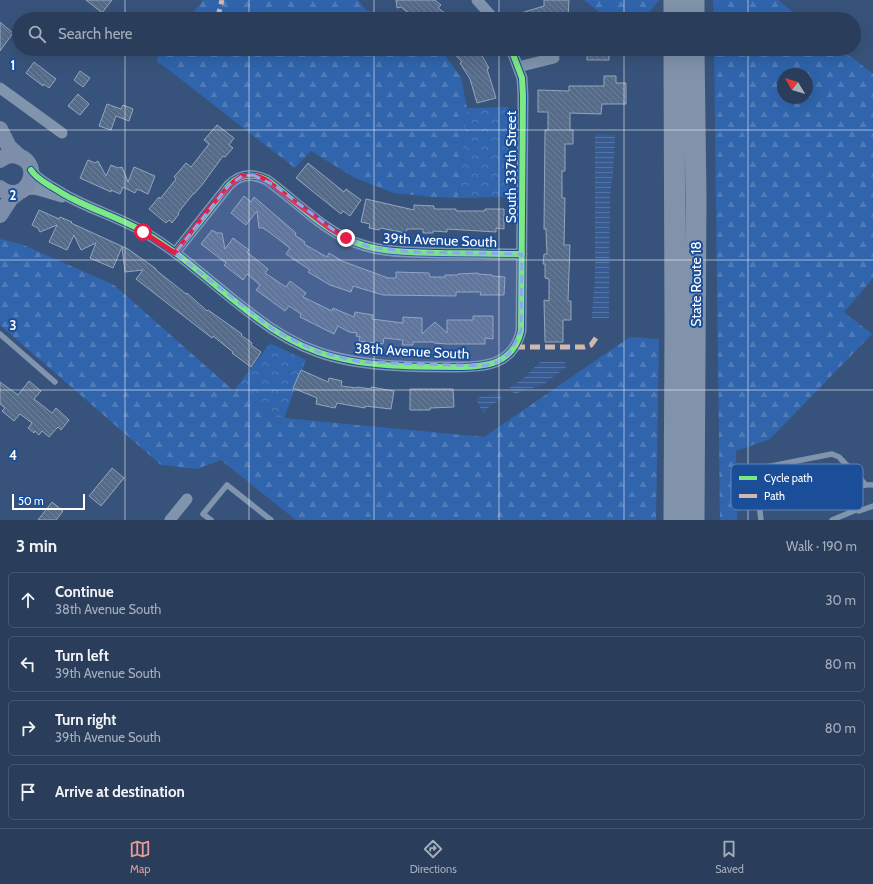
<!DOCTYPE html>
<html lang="en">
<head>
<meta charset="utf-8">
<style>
  body { margin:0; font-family:Cabin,sans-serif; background:#324562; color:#f1f3f6 }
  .compass { position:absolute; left:777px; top:68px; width:36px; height:36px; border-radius:50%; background:#2a3e5c; box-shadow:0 4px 16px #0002; rotate:308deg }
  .scale { position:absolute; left:12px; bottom:10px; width:73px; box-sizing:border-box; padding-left:4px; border:2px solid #fff; border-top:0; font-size:11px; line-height:14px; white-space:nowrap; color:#fff; -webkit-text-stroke:3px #1b4e98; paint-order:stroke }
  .stop { position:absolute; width:12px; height:12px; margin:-9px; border:3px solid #e11d48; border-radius:50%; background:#fff }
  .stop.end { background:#e11d48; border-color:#fff; box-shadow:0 1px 4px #0008 }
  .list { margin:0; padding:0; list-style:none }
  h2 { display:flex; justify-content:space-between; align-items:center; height:52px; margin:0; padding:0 16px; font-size:17px }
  h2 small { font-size:13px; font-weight:400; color:#a5aebb }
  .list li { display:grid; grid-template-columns:26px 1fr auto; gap:12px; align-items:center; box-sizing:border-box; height:56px; margin:0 8px 8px; padding:0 8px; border:1px solid #465772; border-radius:6px }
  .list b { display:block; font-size:15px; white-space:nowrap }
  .list p { margin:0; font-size:13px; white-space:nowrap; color:#a5aebb }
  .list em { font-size:13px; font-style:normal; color:#a5aebb }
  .icon { flex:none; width:22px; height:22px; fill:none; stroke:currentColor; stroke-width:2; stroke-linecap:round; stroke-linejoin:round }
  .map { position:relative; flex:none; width:873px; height:520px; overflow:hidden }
  .search { position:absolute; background:#2a3e5c; box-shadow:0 4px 16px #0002; left:12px; right:12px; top:12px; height:44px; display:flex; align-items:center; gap:10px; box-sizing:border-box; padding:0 14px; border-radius:22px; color:#a5aebb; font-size:15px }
  .sheet { height:308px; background:#2a3e5c }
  nav { display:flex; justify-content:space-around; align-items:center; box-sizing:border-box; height:56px; border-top:1px solid #465772; background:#2a3e5c; font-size:11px; color:#a5aebb }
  nav a { display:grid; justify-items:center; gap:2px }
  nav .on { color:#e69b98 }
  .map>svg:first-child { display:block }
</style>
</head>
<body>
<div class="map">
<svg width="873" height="520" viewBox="0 0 873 520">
  <defs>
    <pattern id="forest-firs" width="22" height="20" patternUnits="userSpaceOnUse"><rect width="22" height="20" fill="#3065ad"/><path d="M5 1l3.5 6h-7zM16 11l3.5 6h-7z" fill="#4f7cb9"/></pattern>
    <pattern id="park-crowns" width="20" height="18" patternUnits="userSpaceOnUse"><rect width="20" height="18" fill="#3065ad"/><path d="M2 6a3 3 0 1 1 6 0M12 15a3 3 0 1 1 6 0" fill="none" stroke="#4f7cb9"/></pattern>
    <pattern id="water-rules" width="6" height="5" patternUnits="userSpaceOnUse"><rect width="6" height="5" fill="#375b90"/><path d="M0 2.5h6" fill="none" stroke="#5574a1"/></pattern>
    <pattern id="building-back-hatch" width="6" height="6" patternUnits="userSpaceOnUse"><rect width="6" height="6" fill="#556b8a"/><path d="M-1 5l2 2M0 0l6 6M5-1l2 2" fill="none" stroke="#6e819c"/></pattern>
  </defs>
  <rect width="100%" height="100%" fill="#38537b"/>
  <path fill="url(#forest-firs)" fill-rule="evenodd" d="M203,0H358L366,10L397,19H188Z
    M584,0H659L644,19H608Z
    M713,0H778L802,19H714Z
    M164,49H440L461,77L467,108L458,198L433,197L394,193L355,178L311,151L295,168L156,60Z
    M714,49H841L873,74V278L844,312L872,334L770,439L736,451L737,520H720ZM783,74H807V98H783Z
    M0,239L21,244L114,285L234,391L284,418L484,437L630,337L659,339L656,520H296L221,460L197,469L161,465L0,325Z"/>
  <path fill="url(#park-crowns)" d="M508,107L509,197L458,198L467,108Z
    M270,343L306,360L284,418L234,391Z"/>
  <path fill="url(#water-rules)" d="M597,134L614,135L615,137L613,172L610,194L609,318H592L595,276V136Z
    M540,362H565L566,367L544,384L514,394L510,387L522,380Z
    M499,393L502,399L491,405L483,413L476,399L480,397Z"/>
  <path fill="url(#building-back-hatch)" stroke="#96a5bb" d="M86,0H112L102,13Z
    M396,0H435L441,5L438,8L453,19H416L401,7L397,8Z
    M544,0H569L568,19H508V17L544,6Z
    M0,22L13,33L0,51Z
    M450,49H478L489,68L487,69L496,98L477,103L470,79L460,63L462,62Z
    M587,49H609V60H587Z
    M34,62L56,79L49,88L44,84L43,86L26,73Z
    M80,71L90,78L83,87L74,80Z
    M604,76H616V83H626V104H602L601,114L570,113V130H573V144H565V171H562V198H565L564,245H570L568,301H571V320H563V342H545L544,300L549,301V279L545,278V264H543L544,254H547L546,229H544L545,130H548V112H538V90L569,91V86H604Z
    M78,94L89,104L80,115L68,106Z
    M107,104L121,109L123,105L133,109L129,121L116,116L111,130L99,126Z
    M217,125L234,138L229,145L233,148L225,157L223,156L202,185L194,194H193L178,213L179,214L172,223L169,220L166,223L149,209L159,197L160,199L176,179L174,177L186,163L191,167L209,144L204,140Z
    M88,160L95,163L98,161L106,176L111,165L118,168L122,167L128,182L134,167L155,176L148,194L137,189L135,193L123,187L120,194L111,190V192L80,178Z
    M308,163L344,192L346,189L361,200L350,216L343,211L341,214L296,178Z
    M244,196L251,202L254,197L296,233L295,235L305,242L304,244L327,257L329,253L342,261L388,278H396V272L429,273L430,277H445V275H458V274L478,273V274L492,275V276L505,277L504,295H480L481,292H456V296L383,295L353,286L351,292L330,285L308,272L310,270L286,254L290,248L269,232L263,228H259L257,211L246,225L231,213Z
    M366,199L414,210V205L434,206V209H456V211H485V209H504V229L496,228V232L447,229V232L433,231V233H423V229H407L406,233L380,228L379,230L369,228L370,224L361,222Z
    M39,210L59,219L60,217L72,222L71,223L128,249L155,268L156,269V270L186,294L187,293L207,311L208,310L242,334L241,335L252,343L251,345L261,352L251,367L232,353L233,352L213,336L212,338L136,279L143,270L125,272L122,247L113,268L90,258L96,243L81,250L74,235L67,250L49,242L57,225L40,232L38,228L32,225Z
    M212,230L217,233H222L225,249L233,238L249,250L247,252L268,269L265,273L286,287L290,281L306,293L303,297L332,311L333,308L354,317L355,312L373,315L372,319L403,323V317L422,318V334L435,322L447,333V320H473V316H493V339L485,338V344H447L434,343V342H413V345H402L403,340L384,338L383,344L359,341L360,337L356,336L357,333L349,332L338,326L334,334L300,317L301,314L289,306L285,311L256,290L260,285L247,274L243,280L224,265L226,263L201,244Z
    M301,370L328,382L329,378L342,381L341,386L357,388V387L371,389V387L394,391L391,409L365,406V408L337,403L335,408L316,404L317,398L293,388Z
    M29,381L41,391L34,399L52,413L56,408L69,420L61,430L58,427L49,437L42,431L39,435L35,431L34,433L28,428L32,423L20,414L14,421L2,411L5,408L0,404V382L18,395Z
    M410,389H453L454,407L430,408V410H410Z
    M112,468L124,478L101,506L89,496Z
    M52,502L63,511L56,520H38Z"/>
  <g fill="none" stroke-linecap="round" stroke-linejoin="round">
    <path stroke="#8194ad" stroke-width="5.5" d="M0,334L55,382
      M873,485C860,484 845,490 850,506L859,511L873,506
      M211,520L203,514L227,485L271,520
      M761,520L756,478L757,472L761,468L832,454L839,457L866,485
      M832,520L856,510"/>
    <path stroke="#8194ad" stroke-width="11" d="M477,0L494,19
      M518,67L554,58
      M0,88L62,133
      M31,170C36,178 44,182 52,187C59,191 66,196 73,199C96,211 122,219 144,232C184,255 216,288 253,315C272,330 295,344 318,352C360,367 412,367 456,367C485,367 513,365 521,331L523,96L522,78L511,49
      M23,190L35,189L62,197
      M175,253L229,185C240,174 253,173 267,180C293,199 316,223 345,238C377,254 409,252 443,253C470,253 496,254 522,254
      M170,520L187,499"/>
    <path stroke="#7c8ea9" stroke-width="16" d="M0,129L9,147L20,157
      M0,160C5,156 11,154 17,156C46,163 26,208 0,188
      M0,215L11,198L18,193"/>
    <path stroke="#8093ab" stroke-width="21" d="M674,0V19
      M694,0V19
      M694,49L696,198L694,520
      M674,520L675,329L674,49"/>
    <path stroke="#d1b7ad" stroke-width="5" stroke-dasharray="10 5" stroke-linecap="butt" d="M220,19L219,12L222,0
      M515,347H584L591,345L596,338"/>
    <g stroke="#1b4e98" stroke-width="8">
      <path id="cycleway" d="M31,170C36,178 44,182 52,187C59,191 66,196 73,199C96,211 122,219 144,232C184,255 216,288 253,315C272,330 295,344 318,352C360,367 412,367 456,367C485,367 513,365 521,331L523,96L522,78L511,49
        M175,253L229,185C240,174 253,173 267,180C293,199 316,223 345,238C377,254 409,252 443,253C470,253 496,254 522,254"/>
    </g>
    <use href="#cycleway" stroke="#7ce984" stroke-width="6"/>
  </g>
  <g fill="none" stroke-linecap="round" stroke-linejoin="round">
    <path stroke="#e11d48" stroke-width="5" d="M143,232L175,253C188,237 227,181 243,176C251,174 259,176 266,180L329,228L346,238"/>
  </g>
  <path fill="#8ea6ec" fill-opacity="0.2" stroke="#8ea6ec" stroke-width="3" stroke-dasharray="8 5" stroke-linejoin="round" d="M253,175L274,185L339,234L369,247L412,252L522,254L521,331L509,354L498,362L483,366L360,362L318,352L275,331L175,253L229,185L242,176Z"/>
  <path fill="none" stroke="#fff" stroke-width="1" stroke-opacity="0.55" d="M125,0V19M249,0V19M374,0V19M499,0V19M624,0V19M748,0V19M125,49V520M249,49V520M374,49V520M499,49V520M624,49V520M748,49V520M0,130H873M0,260H873M0,390H873"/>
  <g text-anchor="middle" stroke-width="4" stroke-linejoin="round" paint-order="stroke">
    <g font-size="14" fill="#fff" stroke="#1b4e98">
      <text transform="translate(511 167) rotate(-90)" y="5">South 337th Street</text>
      <text transform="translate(440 240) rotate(2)" y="5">39th Avenue South</text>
      <text transform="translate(696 284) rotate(-90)" y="5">State Route 18</text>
      <text transform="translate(412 351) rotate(3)" y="5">38th Avenue South</text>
    </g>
  </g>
  <rect x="731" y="464" width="132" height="46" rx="6" fill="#1b4e98" stroke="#5f83b7" stroke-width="1"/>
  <rect x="739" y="476" width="18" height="4" fill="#7ce984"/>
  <rect x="739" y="494" width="18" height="4" fill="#d1b7ad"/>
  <g font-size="11" fill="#fff">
    <text x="764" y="482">Cycle path</text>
    <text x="764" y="500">Path</text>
  </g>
  <g font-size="13" text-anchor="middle" font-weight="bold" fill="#fff" stroke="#1b4e98" stroke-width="4" stroke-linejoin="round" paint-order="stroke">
    <text x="13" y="70">1</text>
    <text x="13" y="200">2</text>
    <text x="13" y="330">3</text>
    <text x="13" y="460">4</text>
  </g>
</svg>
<svg class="compass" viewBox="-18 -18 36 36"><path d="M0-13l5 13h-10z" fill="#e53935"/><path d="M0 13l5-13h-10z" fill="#a5aebb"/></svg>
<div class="scale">50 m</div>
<div class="stop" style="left:143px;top:232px"></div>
<div class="stop end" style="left:346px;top:238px"></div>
<div class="search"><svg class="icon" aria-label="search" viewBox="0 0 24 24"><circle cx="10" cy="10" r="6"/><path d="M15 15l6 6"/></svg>Search here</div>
</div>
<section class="sheet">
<h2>3 min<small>Walk · 190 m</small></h2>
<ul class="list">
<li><svg class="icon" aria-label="ahead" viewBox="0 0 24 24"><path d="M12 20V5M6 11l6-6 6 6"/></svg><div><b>Continue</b><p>38th Avenue South</p></div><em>30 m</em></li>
<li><svg class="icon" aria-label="left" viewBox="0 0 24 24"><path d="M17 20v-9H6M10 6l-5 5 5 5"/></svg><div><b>Turn left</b><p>39th Avenue South</p></div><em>80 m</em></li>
<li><svg class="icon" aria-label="right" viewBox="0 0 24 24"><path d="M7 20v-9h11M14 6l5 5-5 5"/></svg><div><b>Turn right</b><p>39th Avenue South</p></div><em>80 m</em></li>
<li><svg class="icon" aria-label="arrive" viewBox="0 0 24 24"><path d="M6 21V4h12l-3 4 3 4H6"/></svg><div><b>Arrive at destination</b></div></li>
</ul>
</section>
<nav>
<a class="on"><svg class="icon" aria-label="map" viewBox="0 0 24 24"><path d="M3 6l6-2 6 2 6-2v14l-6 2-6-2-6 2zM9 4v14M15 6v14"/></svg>Map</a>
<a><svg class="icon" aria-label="directions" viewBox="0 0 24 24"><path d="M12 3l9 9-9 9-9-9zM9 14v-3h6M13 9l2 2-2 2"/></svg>Directions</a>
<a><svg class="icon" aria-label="saved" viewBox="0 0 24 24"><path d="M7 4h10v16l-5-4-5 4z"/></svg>Saved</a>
</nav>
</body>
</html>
